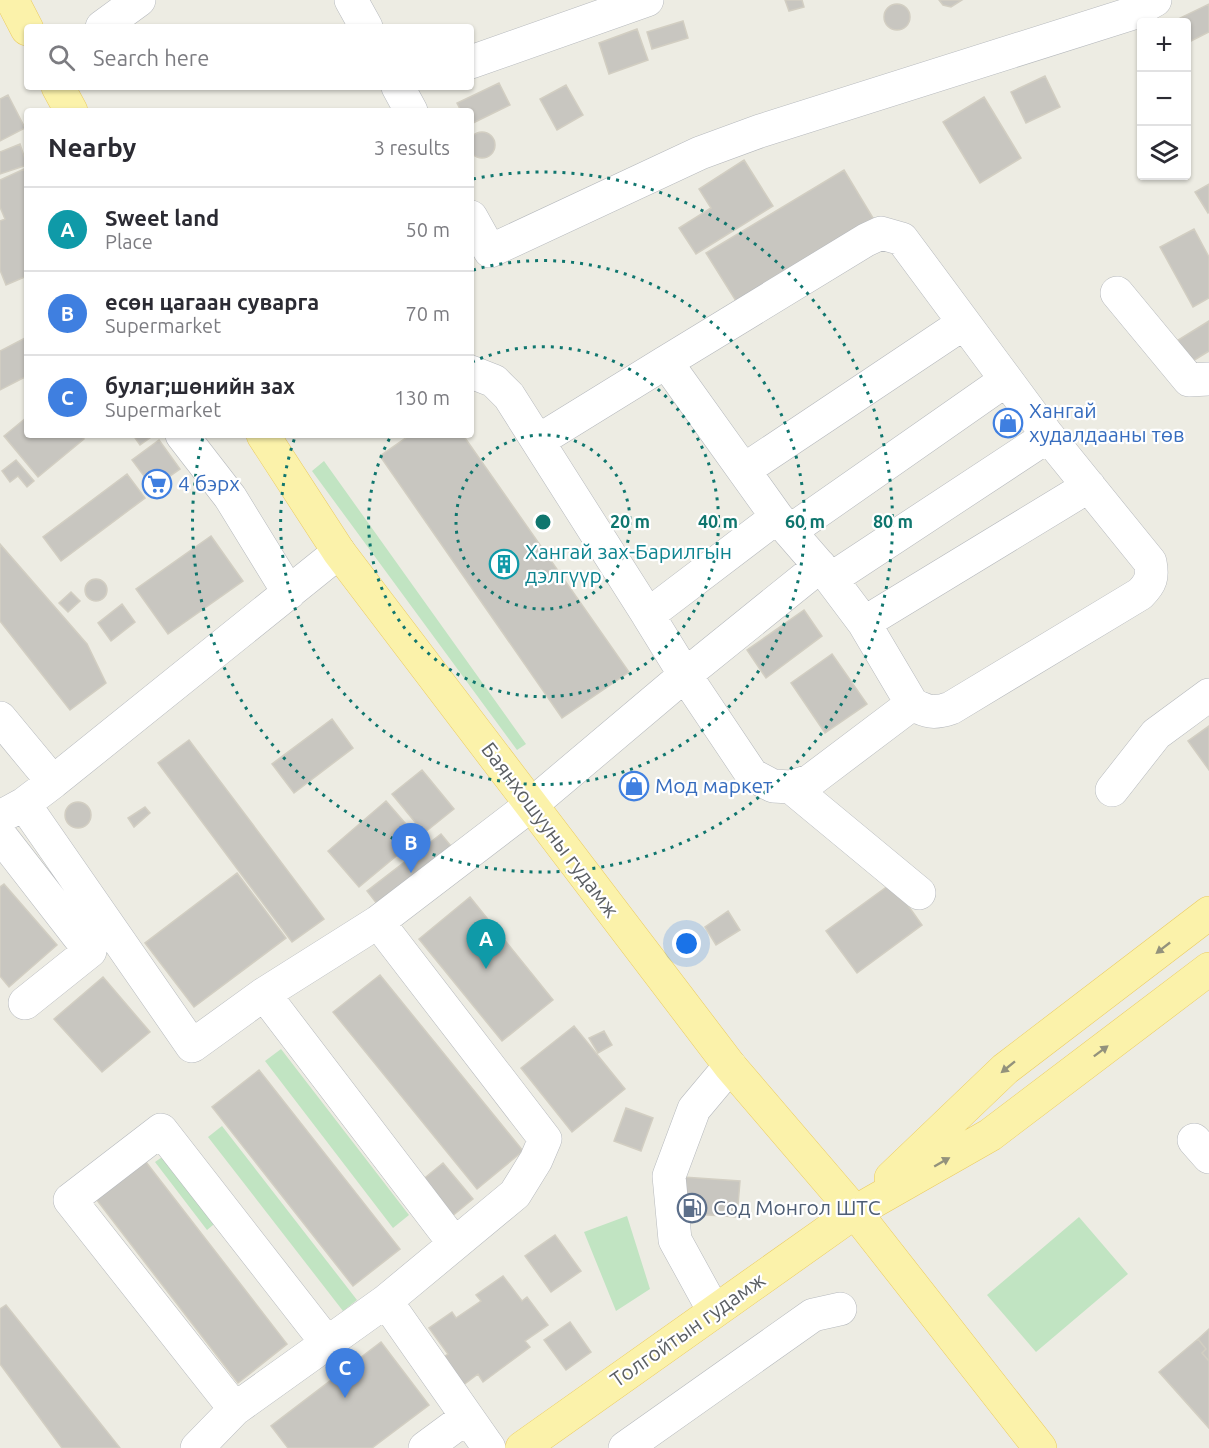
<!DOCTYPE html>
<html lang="en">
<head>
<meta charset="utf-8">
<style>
  body { margin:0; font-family:Ubuntu,sans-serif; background:#f7f7f7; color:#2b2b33 }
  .controls { position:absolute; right:18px; top:18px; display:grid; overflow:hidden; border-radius:6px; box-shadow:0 2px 4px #0004 }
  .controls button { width:54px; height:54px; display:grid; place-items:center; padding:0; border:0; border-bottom:2px solid #e1e1e2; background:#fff; color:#2b2b33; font:30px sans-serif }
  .you { position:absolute; left:687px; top:944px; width:21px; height:21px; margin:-15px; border:4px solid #fff; border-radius:50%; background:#1a73e8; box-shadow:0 0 0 9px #1a73e833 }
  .badge { display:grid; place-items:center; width:39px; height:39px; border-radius:50%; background:#e24b35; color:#fff; font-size:20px; font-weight:700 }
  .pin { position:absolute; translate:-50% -50px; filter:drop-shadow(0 2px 3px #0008) }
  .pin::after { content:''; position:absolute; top:32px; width:21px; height:18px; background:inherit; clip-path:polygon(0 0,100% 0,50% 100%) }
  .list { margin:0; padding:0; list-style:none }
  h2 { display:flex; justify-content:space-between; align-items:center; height:78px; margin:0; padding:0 24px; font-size:26px }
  h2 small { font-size:20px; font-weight:400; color:#7c7c81 }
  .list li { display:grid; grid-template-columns:39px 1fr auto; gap:18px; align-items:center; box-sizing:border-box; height:84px; padding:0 24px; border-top:2px solid #e1e1e2 }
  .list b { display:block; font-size:22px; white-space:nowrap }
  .list p { margin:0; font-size:20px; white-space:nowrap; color:#7c7c81 }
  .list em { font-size:20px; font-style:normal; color:#7c7c81 }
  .icon { flex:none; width:33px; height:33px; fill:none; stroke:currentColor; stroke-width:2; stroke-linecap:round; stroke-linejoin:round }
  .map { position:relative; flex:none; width:1209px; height:1448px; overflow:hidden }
  .search { position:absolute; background:#fff; box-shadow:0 2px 4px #0004; left:24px; top:24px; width:450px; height:66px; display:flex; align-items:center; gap:15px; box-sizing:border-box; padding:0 21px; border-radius:6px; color:#7c7c81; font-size:22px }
  .panel { position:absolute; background:#fff; box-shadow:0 2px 4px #0004; left:24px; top:108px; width:450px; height:330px; border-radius:6px }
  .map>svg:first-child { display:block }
</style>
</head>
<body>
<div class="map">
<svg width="1209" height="1448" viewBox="0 0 1209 1448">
  <rect width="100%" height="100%" fill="#edece3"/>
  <path fill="#c1e4c2" d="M324,461L526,744L517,750L312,471Z
    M281,1049L409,1215L393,1228L265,1061Z
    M222,1126L357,1300L343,1311L208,1137Z
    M168,1153L219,1220L207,1230L155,1162Z
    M627,1216L650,1289L616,1311L584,1232Z
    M1079,1217L1128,1274L1036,1352L987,1295Z"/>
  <path fill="#c8c6c0" stroke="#d2cec2" stroke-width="1.5" d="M785,0H802L804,7L789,11Z
    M939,0H962L951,7L943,5Z
    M884 17a13 13 0 1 1 26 0a13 13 0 1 1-26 0Z
    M1209,4V32L1187,43L1186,22H1177L1176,20Z
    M683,21L688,38L652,49L647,32Z
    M637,29L648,60L609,74L599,43Z
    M1045,76L1060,107L1026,123L1011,92Z
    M499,83L510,105L471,124V111H461L457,103Z
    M566,85L583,115L557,130L540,99Z
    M8,95L25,128L0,141V99Z
    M984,97L1021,158L980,183L943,122Z
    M469 145a13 13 0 1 1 26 0a13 13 0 1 1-26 0Z
    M20,144L27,165L0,174V152Z
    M744,160L773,206L696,254L679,228L711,208L699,189Z
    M24,169L27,176V276L6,285L0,270V221L5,219L0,207V180Z
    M844,170L873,218L736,301L706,253Z
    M1209,184V212L1208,213L1195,192Z
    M1194,229L1209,257V298L1193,307L1160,247Z
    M1209,321V351L1188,364L1175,342Z
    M27,337V376L0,390V351Z
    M27,417V435H80L84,439L38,477L4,436Z
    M133,435H154L140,445Z
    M410,435H463L629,672L562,718L380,456Z
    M159,440L180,469L153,488L132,460Z
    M16,460L34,481L27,487L18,476L10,482L2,471Z
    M127,474L145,498L61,561L43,537Z
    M211,536L243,581L168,634L136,589Z
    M0,544L87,644L106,683L70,710L0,621Z
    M85 590a11 11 0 1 1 22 0a11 11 0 1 1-22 0Z
    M71,592L80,601L68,612L59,603Z
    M122,604L135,622L111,641L98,623Z
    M804,610L822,636L766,678L747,650Z
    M832,654L867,704L825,733L791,683Z
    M332,719L353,748L294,793L272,764Z
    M1209,726V770L1188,741Z
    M189,740L324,919L292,942L158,763Z
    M422,770L454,809L424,833L392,794Z
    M386,801L418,838L359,887L328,851Z
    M65 815a13 13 0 1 1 26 0a13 13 0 1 1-26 0Z
    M145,807L150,813L134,827L128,818Z
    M441,834L455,851L381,909L367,891Z
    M237,873L286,938L194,1007L145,943Z
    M892,883L922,925L857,973L826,931Z
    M4,884L57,945L9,987L0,976V887Z
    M470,897L553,1000L502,1041L419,939Z
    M728,911L740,930L716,945L705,927Z
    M380,975L523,1151L477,1189L333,1012Z
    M103,977L150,1032L102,1072L54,1019Z
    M574,1026L625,1089L572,1132L521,1068Z
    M604,1031L612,1045L598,1053L589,1038Z
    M259,1070L400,1249L353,1286L212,1107Z
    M626,1108L653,1118L641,1151L614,1141Z
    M146,1162L287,1344L238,1383L96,1199Z
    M443,1163L473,1199L451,1217L421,1181Z
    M683,1177L740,1181L737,1217L679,1213Z
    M555,1235L581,1271L551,1292L525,1256Z
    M503,1276L522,1301L527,1297L548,1325L525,1341L530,1347L483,1382L478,1374L462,1386L442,1358L448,1354L429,1328L452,1312L456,1318L481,1301L476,1295Z
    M6,1305L120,1448H62L0,1364V1309Z
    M570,1322L591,1352L566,1370L544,1340Z
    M1209,1329V1361L1202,1353L1206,1349L1198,1339Z
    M1198,1339L1206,1349L1202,1353L1209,1361V1428L1159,1372Z
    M381,1342L429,1405L372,1448H288L271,1426Z"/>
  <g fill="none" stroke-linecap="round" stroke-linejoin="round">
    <g stroke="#b6b9bd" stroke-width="34">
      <path id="minor" d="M351,0L366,27
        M102,27L139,0
        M471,62L647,0
        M398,87L411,111
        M471,217L490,251L700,153L760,131L1130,14L1155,0
        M1117,293L1189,380L1209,379
        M666,362L866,240L881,233L902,239L1048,436L1150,562C1153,577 1151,583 1140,594L951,708C934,714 927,712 912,704
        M182,435L230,497L289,593
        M538,441L666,362L777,517
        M744,470L964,323
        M790,531L1006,380
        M831,579L1048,436
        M648,615L685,675L820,566
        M864,623L1089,486
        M0,718L53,782
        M791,787L919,893
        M1112,790L1156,734L1209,695
        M24,804L192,1046L264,994L378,922L531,805L685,675L752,775L773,786L791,787L810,781L912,704L864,623L831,579L777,517L648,615L509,396L494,381L471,372
        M0,817L24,804L53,782L339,552
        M0,835L90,951L25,1003
        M264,994L454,1243
        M1194,1140L1209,1157
        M386,1301L489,1448
        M714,1311L675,1240L669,1176L694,1109L730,1066
        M235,1409L70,1200L161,1130L327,1343
        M197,1448L235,1409L386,1301L515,1194L536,1160L545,1139L378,922
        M425,1448L467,1417
        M625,1448L813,1315L840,1309"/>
    </g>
    <g stroke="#ebcb5f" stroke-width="34">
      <path id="major" d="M12,0L27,29
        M58,87L71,111
        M263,435L339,552L730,1066L855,1212L1040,1448
        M891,1178L1005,1069L1209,913
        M522,1448L855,1212L990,1135L1209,969"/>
    </g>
    <use href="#minor" stroke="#fff" stroke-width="33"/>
    <use href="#major" stroke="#fbf2aa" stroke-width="33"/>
  </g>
  <defs><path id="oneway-solid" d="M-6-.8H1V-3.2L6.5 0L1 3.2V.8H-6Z" transform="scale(1.5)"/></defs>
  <g fill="#93927c">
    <use href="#oneway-solid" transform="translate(1163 948) rotate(142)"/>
    <use href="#oneway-solid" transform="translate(1101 1051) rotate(-37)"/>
    <use href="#oneway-solid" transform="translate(1008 1067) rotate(141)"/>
    <use href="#oneway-solid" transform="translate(942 1162) rotate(-30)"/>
  </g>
  <g fill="none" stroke="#0f766e" stroke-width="3" stroke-dasharray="3 6">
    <circle cx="543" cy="522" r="87"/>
    <path d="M472 362A175 175 0 1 1 391 436"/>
    <path d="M473 270A262 262 0 1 1 295 437"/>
    <path d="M473 179A350 350 0 1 1 203 437"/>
  </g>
  <defs>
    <g id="shop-ring" transform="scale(1.5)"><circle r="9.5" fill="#fff" stroke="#3f7fe0" stroke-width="1.5"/><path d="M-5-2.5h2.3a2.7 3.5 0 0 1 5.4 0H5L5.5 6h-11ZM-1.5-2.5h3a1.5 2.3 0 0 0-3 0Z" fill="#3f7fe0"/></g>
    <g id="supermarket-ring" transform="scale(1.5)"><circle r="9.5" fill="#fff" stroke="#3f7fe0" stroke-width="1.5"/><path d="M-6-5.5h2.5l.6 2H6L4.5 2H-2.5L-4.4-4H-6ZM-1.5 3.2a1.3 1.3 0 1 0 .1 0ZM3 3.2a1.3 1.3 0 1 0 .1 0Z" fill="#3f7fe0"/></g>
    <g id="building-ring" transform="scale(1.5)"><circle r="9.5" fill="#fff" stroke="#0f9aa8" stroke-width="1.5"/><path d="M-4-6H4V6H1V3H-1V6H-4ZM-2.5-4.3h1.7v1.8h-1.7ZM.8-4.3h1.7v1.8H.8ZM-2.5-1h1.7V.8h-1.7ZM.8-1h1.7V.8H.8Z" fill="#0f9aa8"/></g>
    <g id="fuel-ring" transform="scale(1.5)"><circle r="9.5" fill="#fff" stroke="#5c6f8a" stroke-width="1.5"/><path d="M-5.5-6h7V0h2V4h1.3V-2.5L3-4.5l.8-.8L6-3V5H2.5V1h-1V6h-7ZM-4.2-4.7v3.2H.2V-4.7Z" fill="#5c6f8a"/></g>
  </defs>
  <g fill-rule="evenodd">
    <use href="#shop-ring" x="1008" y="423"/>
    <use href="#supermarket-ring" x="157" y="484"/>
    <use href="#building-ring" x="504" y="564"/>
    <use href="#shop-ring" x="634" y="786"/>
    <use href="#fuel-ring" x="692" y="1208"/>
  </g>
  <g text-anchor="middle" stroke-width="4.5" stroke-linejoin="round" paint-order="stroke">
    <g font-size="21" fill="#366cbe" stroke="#fff" text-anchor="start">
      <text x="1029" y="418">Хангай<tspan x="1029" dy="24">худалдааны төв</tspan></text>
      <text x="178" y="491">4 бэрх</text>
      <text x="655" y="793">Мод маркет</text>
    </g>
    <g font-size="21" fill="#0d838f" stroke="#fff" text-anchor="start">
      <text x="525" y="559">Хангай зах-Барилгын<tspan x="525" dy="24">дэлгүүр</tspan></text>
    </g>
    <g font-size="21" fill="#5b5f63" stroke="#fff">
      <text transform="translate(550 830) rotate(53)" y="7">Баянхошууны гудамж</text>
      <text transform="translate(688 1330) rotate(-35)" y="7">Толгойтын гудамж</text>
    </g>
    <g font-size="21" fill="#4e5e75" stroke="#fff" text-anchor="start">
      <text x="713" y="1215">Сод Монгол ШТС</text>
    </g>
  </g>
  <circle cx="543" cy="522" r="9" fill="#0f766e" stroke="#fff" stroke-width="3"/>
  <g font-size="18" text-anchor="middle" font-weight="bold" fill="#0f766e" stroke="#fff" stroke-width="4.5" stroke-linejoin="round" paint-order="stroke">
    <text x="630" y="528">20 m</text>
    <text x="718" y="528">40 m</text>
    <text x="805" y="528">60 m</text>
    <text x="893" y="528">80 m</text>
  </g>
</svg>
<div class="controls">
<button>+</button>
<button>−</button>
<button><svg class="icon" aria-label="layers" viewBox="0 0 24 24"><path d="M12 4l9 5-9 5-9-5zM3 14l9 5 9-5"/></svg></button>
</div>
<div class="you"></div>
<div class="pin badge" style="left:486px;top:969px;background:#0f9aa8">A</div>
<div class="pin badge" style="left:411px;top:873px;background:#3f7fe0">B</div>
<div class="pin badge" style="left:345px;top:1398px;background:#3f7fe0">C</div>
<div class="search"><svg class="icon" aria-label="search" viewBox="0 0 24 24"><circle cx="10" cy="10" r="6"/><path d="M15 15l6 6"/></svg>Search here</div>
<section class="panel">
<h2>Nearby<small>3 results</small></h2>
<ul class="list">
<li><span class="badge" style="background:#0f9aa8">A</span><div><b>Sweet land</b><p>Place</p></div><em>50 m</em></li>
<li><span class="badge" style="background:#3f7fe0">B</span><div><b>есөн цагаан суварга</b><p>Supermarket</p></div><em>70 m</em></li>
<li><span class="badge" style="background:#3f7fe0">C</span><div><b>булаг;шөнийн зах</b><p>Supermarket</p></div><em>130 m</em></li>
</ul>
</section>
</div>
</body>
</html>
